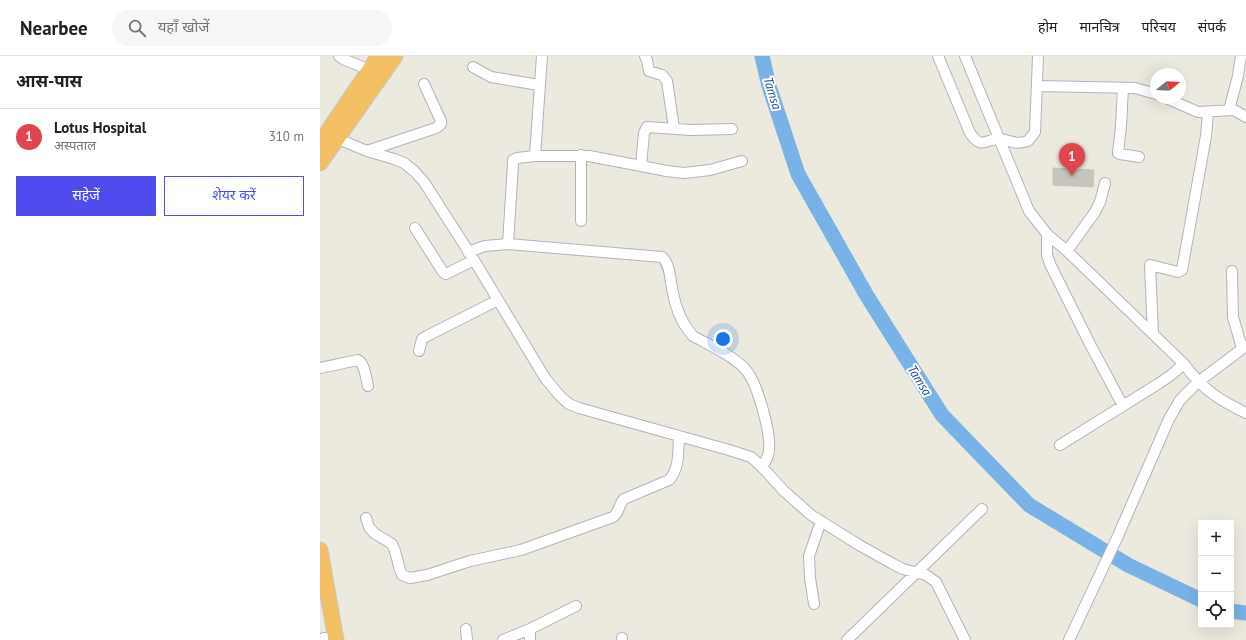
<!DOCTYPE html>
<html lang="hi">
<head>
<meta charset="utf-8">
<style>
  body { margin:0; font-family:"PT Sans","Noto Sans Devanagari",sans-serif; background:#f6f6f6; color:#202124 }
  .controls { position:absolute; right:12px; bottom:12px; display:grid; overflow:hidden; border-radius:0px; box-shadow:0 4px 16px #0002 }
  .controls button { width:36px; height:36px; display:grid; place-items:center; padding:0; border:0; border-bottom:1px solid #e0e0e0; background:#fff; color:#202124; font:20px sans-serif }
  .compass { position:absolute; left:830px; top:12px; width:36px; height:36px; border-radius:50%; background:#fff; box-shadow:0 4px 16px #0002; rotate:72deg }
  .you { position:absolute; left:403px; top:283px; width:14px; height:14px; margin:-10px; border:3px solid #fff; border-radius:50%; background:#1a73e8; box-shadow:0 0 0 6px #1a73e833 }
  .badge { display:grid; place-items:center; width:26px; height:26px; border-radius:50%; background:#4f4bec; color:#fff; font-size:13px; font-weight:700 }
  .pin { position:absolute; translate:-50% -33px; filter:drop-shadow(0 1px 2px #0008) }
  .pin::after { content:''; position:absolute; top:21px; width:14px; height:12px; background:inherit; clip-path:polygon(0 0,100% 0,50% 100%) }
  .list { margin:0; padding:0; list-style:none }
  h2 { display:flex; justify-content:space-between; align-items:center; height:52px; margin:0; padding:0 16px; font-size:17px }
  h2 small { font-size:13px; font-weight:400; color:#757577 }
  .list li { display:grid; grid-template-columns:26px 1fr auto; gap:12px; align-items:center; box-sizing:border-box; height:56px; padding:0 16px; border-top:1px solid #e0e0e0 }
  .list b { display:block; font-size:15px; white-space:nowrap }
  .list p { margin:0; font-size:13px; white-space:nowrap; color:#757577 }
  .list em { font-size:13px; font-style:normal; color:#757577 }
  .actions { display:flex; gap:8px; padding:12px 16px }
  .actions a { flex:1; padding:9px 0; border:1px solid #4f4bec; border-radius:0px; text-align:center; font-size:14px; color:#4f4bec }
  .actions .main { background:#4f4bec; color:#fff }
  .icon { flex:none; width:22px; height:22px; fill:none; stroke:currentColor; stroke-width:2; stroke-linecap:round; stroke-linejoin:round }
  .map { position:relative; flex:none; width:926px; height:584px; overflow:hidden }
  header { display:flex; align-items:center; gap:24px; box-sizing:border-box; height:56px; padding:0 20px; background:#fff; border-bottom:1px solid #e0e0e0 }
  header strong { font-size:19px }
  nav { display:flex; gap:22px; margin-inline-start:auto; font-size:14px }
  .search { width:280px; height:36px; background:#f6f6f6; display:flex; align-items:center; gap:10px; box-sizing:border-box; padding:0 14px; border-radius:22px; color:#757577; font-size:15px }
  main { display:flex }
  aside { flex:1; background:#fff }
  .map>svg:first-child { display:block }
</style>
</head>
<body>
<header>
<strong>Nearbee</strong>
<div class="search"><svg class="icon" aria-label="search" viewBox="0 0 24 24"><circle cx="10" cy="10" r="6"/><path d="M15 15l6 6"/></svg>यहाँ खोजें</div>
<nav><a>होम</a><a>मानचित्र</a><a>परिचय</a><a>संपर्क</a></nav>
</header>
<main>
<aside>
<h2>आस-पास<small></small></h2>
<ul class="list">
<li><span class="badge" style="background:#e0444e">1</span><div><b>Lotus Hospital</b><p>अस्पताल</p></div><em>310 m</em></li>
</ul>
<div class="actions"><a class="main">सहेजें</a><a>शेयर करें</a></div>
</aside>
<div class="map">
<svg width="926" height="584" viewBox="0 0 926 584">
  <rect width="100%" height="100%" fill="#ece9de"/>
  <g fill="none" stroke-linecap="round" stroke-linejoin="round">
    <path stroke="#79b2e6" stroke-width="15" d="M442,0L449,30L478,118L547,240L622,359L709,449L808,509L881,544
      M911,555L926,557"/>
  </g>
  <path fill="#c7c5be" stroke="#c7c5b8" d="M733,112L774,114L773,131L733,129Z"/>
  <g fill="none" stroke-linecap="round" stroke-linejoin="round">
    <g stroke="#b2b2bd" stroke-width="12">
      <path id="minor" d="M19,0L23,3L50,14
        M325,0L327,4L329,15L342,19L347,25L354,72
        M618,0L650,77C662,95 666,82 680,83C694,85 692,89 708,85L715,76L718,0
        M645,0L709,155L727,178L747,195L864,308C882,333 899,344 926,357
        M153,11L171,21L219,29
        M717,30L815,32L836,38
        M803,32L801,70L798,97L800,98L819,101
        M846,42L878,56L914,54L926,61
        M909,54L918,20L921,0
        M11,80L47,95L74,103L84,107L94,115L104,126L154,204L225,322L240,340L249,348L259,352L409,394L431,401L442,411L464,435L491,459L539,489L573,508L583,513L606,519L616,526L645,584
        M47,95L116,72L121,68V65L104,28
        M261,99V165
        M215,100L222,0
        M321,110L324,77L327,71L371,74L412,73
        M95,172L123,216L126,218L154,204
        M727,178V199L730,208L770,288L803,350
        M188,188L193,108V104L197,102L215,100H269L347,115L364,117L390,114L422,105
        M747,195L775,156L780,146L785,127
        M148,196L165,190L188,188L342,201C351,209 350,226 353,237C356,253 362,268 373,280C389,289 412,299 425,313C437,325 451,377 449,394C449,401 445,406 442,411
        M912,215L913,261L922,292
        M833,278L830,209L858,216L862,214L886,80L888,57
        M99,295L102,283L107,280L178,244
        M0,312L38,304C45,308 46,322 48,330
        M740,389L838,328L851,319L864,308
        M46,462L49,471L54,477L72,488L75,495L80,514L82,519L90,522L107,519L150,505L201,494L293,461C300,456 298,449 304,443L349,424C360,412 358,395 359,380
        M494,548L490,522L489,500L501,465
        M146,573L147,584
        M210,573L256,550
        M0,583L5,582
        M183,584L210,573V584
        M302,584V582
        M527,584L662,453
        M749,584L797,482L849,363L860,344L878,326L926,290"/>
    </g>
    <g stroke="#c8c8c8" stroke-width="17">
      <path id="highway" d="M0,87L59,0
        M0,107L75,0
        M0,494L16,584"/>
    </g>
    <use href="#minor" stroke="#fff" stroke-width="10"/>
    <use href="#highway" stroke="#f2c063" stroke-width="15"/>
  </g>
  <g text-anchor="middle" stroke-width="4" stroke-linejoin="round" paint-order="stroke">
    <g font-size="13" font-style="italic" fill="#184e92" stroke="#fff">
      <text transform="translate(453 37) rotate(73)" y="5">Tamsa</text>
      <text transform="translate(600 324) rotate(58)" y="5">Tamsa</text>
    </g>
  </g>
</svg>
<div class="controls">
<button>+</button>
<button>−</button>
<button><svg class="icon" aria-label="locate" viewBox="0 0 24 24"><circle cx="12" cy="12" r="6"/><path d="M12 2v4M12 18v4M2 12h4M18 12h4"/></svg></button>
</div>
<svg class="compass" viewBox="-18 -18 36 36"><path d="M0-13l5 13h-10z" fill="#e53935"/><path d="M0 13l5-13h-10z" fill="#757577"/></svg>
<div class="you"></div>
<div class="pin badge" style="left:752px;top:120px;background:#e0444e">1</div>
</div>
</main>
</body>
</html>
